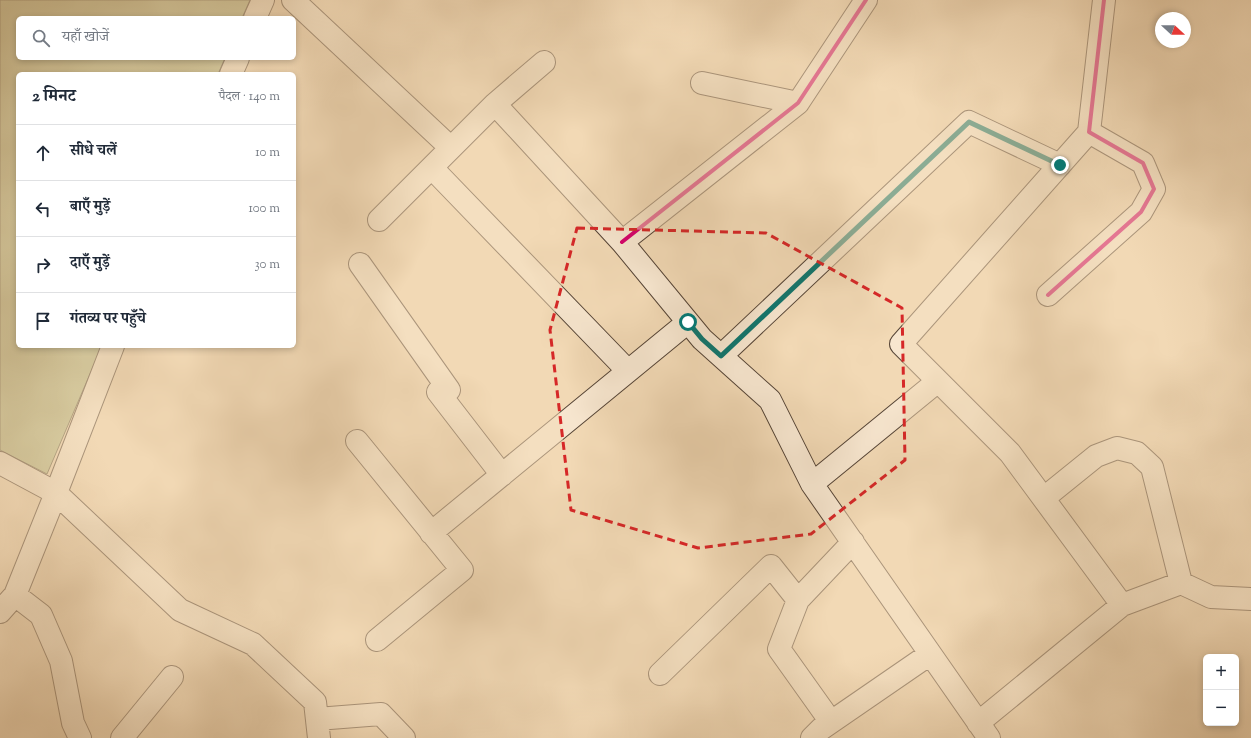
<!DOCTYPE html>
<html lang="hi">
<head>
<meta charset="utf-8">
<style>
  body { margin:0; font-family:"Sorts Mill Goudy","Noto Serif Devanagari",serif; background:#f6f6f7; color:#1f2937 }
  .controls { position:absolute; right:12px; bottom:12px; display:grid; overflow:hidden; border-radius:6px; box-shadow:0 2px 6px #0003 }
  .controls button { width:36px; height:36px; display:grid; place-items:center; padding:0; border:0; border-bottom:1px solid #e0e1e3; background:#fff; color:#1f2937; font:20px sans-serif }
  .compass { position:absolute; left:1155px; top:12px; width:36px; height:36px; border-radius:50%; background:#fff; box-shadow:0 2px 6px #0003; rotate:111deg }
  .stop { position:absolute; width:12px; height:12px; margin:-9px; border:3px solid #0f766e; border-radius:50%; background:#fff }
  .stop.end { background:#0f766e; border-color:#fff; box-shadow:0 1px 4px #0008 }
  .list { margin:0; padding:0; list-style:none }
  h2 { display:flex; justify-content:space-between; align-items:center; height:52px; margin:0; padding:0 16px; font-size:17px }
  h2 small { font-size:13px; font-weight:400; color:#747a83 }
  .list li { display:grid; grid-template-columns:26px 1fr auto; gap:12px; align-items:center; box-sizing:border-box; height:56px; padding:0 16px; border-top:1px solid #e0e1e3 }
  .list b { display:block; font-size:15px; white-space:nowrap }
  .list em { font-size:13px; font-style:normal; color:#747a83 }
  .icon { flex:none; width:22px; height:22px; fill:none; stroke:currentColor; stroke-width:2; stroke-linecap:round; stroke-linejoin:round }
  .map { position:relative; flex:none; width:1251px; height:738px; overflow:hidden }
  .search { position:absolute; background:#fff; box-shadow:0 2px 6px #0003; left:16px; top:16px; width:280px; height:44px; display:flex; align-items:center; gap:10px; box-sizing:border-box; padding:0 14px; border-radius:6px; color:#747a83; font-size:15px }
  .panel { position:absolute; background:#fff; box-shadow:0 2px 6px #0003; left:16px; top:72px; width:280px; height:276px; border-radius:6px }
  .map>svg:first-child { display:block }
</style>
</head>
<body>
<div class="map">
<svg width="1251" height="738" viewBox="0 0 1251 738">
  <rect width="100%" height="100%" fill="#f2d9b5"/>
  <filter id="stains"><feTurbulence type="fractalNoise" baseFrequency=".005" numOctaves="4"/><feColorMatrix values="0 0 0 0 .2 0 0 0 0 .09 0 0 0 0 .02 0 0 0 .5 -.17"/></filter>
  <radialGradient id="worn" r=".72"><stop offset=".6" stop-color="#630" stop-opacity="0"/><stop offset="1" stop-color="#630" stop-opacity=".3"/></radialGradient>
  <path fill="#bbbf8d" stroke="#6e694c" d="M0,0H250L242,18H18V58H225L218,74H18V346H102L47,474L0,450Z"/>
  <g fill="none" stroke-linecap="round" stroke-linejoin="round">
    <g stroke="#554436" stroke-width="24">
      <path id="minor" d="M293,0L451,148
        M1104,0L1089,132L901,344L1010,453L1122,605
        M255,18L263,0
        M231,74L238,58
        M702,83L798,103
        M495,104L622,242L702,339L770,400L812,484L989,738
        M432,168L628,371
        M379,220L495,104L544,62
        M622,242L798,103L866,0
        M360,264L449,390L438,392L502,475
        M1048,295L1141,212L1154,189L1143,163L1089,132
        M721,356L969,122L1060,165
        M357,441L462,570L377,640
        M0,463L56,493L180,610L253,644L315,702L319,738
        M812,484L938,381
        M1044,498L1096,456L1117,448L1137,453L1152,467L1181,583L1211,597L1251,599
        M431,533L688,322
        M15,595L41,615L61,661L73,723L80,738
        M798,600L779,649L831,722
        M0,612L15,595L56,493L113,346
        M660,674L771,566L798,600L853,542
        M317,719L381,714L404,738
        M978,723L1122,605L1181,583
        M122,738L172,677
        M812,738L821,729L930,654"/>
    </g>
    <use href="#minor" stroke="#f7e6cf" stroke-width="22"/>
    <g stroke="#f7e6cf" stroke-width="6">
      <path id="cycleway" d="M622,242L798,103L866,0
        M1048,295L1141,212L1154,189L1143,163L1089,132L1104,0"/>
    </g>
    <use href="#cycleway" stroke="#d6006c" stroke-width="4"/>
  </g>
  <g fill="none" stroke-linecap="round" stroke-linejoin="round">
    <path stroke="#0f766e" stroke-width="5" d="M688,322L702,339L721,356L969,122L1060,165"/>
  </g>
  <path d="M0 0H1251V738H0ZM577,228L766,233L902,308L905,460L811,534L698,548L571,510L550,330Z" fill="#f2d9b5" fill-opacity=".55" fill-rule="evenodd"/>
  <path fill="none" stroke="#d62828" stroke-width="3" stroke-dasharray="8 5" stroke-linejoin="round" d="M577,228L766,233L902,308L905,460L811,534L698,548L571,510L550,330Z"/>
  <rect width="100%" height="100%" filter="url(#stains)"/>
  <rect width="100%" height="100%" fill="url(#worn)"/>
</svg>
<div class="controls">
<button>+</button>
<button>−</button>
</div>
<svg class="compass" viewBox="-18 -18 36 36"><path d="M0-13l5 13h-10z" fill="#e53935"/><path d="M0 13l5-13h-10z" fill="#747a83"/></svg>
<div class="stop" style="left:688px;top:322px"></div>
<div class="stop end" style="left:1060px;top:165px"></div>
<div class="search"><svg class="icon" aria-label="search" viewBox="0 0 24 24"><circle cx="10" cy="10" r="6"/><path d="M15 15l6 6"/></svg>यहाँ खोजें</div>
<section class="panel">
<h2>2 मिनट<small>पैदल · 140 m</small></h2>
<ul class="list">
<li><svg class="icon" aria-label="ahead" viewBox="0 0 24 24"><path d="M12 20V5M6 11l6-6 6 6"/></svg><div><b>सीधे चलें</b></div><em>10 m</em></li>
<li><svg class="icon" aria-label="left" viewBox="0 0 24 24"><path d="M17 20v-9H6M10 6l-5 5 5 5"/></svg><div><b>बाएँ मुड़ें</b></div><em>100 m</em></li>
<li><svg class="icon" aria-label="right" viewBox="0 0 24 24"><path d="M7 20v-9h11M14 6l5 5-5 5"/></svg><div><b>दाएँ मुड़ें</b></div><em>30 m</em></li>
<li><svg class="icon" aria-label="arrive" viewBox="0 0 24 24"><path d="M6 21V4h12l-3 4 3 4H6"/></svg><div><b>गंतव्य पर पहुँचे</b></div></li>
</ul>
</section>
</div>
</body>
</html>
